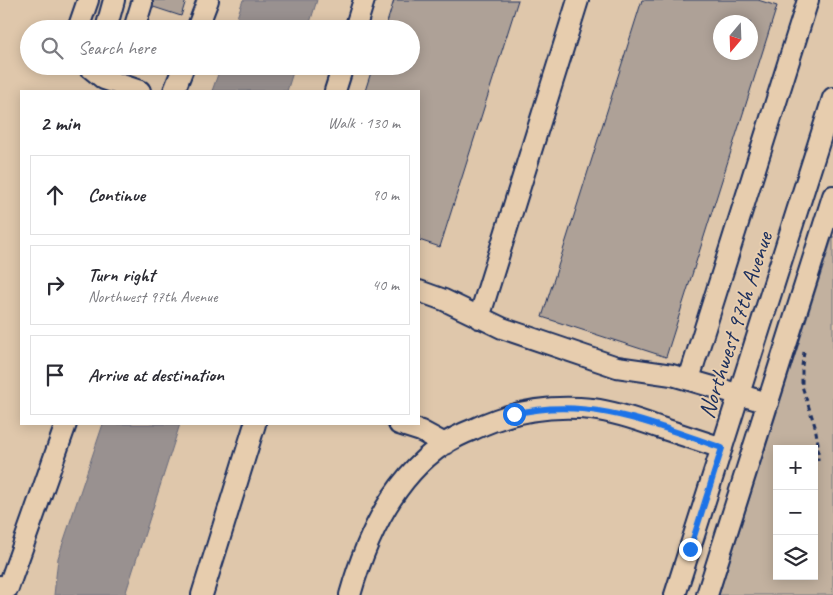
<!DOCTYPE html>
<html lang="en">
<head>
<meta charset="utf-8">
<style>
  body { margin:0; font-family:Caveat,sans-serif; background:#f7f7f7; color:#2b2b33 }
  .controls { position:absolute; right:15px; bottom:15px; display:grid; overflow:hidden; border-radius:0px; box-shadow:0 2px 12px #0003 }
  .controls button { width:45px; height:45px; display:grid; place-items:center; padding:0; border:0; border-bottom:1px solid #e1e1e2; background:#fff; color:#2b2b33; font:25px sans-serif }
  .compass { position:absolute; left:713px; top:15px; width:45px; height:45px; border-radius:50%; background:#fff; box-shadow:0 2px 12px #0003; rotate:199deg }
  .stop { position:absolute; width:15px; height:15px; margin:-11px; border:4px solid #1a73e8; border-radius:50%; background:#fff }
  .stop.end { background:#1a73e8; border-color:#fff; box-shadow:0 1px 5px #0008 }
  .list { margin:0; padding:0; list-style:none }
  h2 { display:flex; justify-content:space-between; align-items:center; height:65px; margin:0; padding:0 20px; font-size:21px }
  h2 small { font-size:16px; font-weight:400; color:#7c7c81 }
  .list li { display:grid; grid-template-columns:32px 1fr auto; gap:15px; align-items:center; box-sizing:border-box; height:80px; margin:0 10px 10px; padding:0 10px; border:1px solid #e1e1e2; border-radius:0px }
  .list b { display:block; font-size:19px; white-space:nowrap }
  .list p { margin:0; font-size:16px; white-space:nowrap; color:#7c7c81 }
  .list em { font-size:16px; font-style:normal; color:#7c7c81 }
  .icon { flex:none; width:28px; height:28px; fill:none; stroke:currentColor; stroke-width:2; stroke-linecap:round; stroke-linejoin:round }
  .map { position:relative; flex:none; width:833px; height:595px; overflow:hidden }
  .search { position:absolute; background:#fff; box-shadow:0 2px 12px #0003; left:20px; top:20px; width:400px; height:55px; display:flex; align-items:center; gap:12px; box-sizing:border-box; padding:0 18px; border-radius:28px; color:#7c7c81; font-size:19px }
  .panel { position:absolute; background:#fff; box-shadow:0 2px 12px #0003; left:20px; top:90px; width:400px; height:335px; border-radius:0px }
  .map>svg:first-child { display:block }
</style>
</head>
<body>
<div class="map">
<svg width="833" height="595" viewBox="0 0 833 595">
  <rect width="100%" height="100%" fill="#dfc7ab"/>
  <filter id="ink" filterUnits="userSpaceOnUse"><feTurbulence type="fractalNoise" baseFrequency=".02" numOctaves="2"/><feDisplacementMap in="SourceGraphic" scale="10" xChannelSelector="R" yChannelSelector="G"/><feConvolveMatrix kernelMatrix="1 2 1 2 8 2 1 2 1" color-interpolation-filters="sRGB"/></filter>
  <g filter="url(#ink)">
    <path fill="#c2b19f" stroke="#6e707e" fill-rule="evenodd" d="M833,236V595H719ZM777,449H814V576H777Z"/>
    <path fill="#999190" stroke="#676a7c" d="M243,0H317L308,29H233Z
      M221,66H295L287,91H212Z
      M103,424H180L125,595H54L58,558Z"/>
    <path fill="#aea197" stroke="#1b2f5e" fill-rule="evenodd" d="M132,0H186L181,16Z
      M394,0H518L440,247L419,240V91H365L373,66H411V29H385Z
      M642,0H758L777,6L666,357L542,317ZM720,22H750V52H720Z"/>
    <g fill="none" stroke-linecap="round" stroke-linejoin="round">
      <g stroke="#1b2f5e" stroke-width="24">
        <path id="minor" d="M78,29L88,0
          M106,29L114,0
          M134,29L142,3
          M197,29L208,0
          M355,29L364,0
          M88,66L104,79L140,91
          M174,91L184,66
          M335,91L343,66
          M419,291L444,300L502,328L617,367L672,375L768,403
          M479,318L578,0
          M689,379L808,0
          M399,424L421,431L445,444
          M0,586L8,588L66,424
          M202,595L255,424
          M350,595C366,538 393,478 444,444C453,438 464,433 474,429C511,411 552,405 592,409C615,412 636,419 658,427C679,434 701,441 722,448
          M675,595L833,98
          M707,595L833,196"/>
      </g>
      <path stroke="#1b2f5e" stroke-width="3" stroke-dasharray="5 4" stroke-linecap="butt" d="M804,352L802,366V386L815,426L818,443V461"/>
      <use href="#minor" stroke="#e7cdae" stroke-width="20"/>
    </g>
  </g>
  <g fill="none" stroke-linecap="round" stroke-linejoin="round" filter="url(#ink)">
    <path stroke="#1a73e8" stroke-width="6" d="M514,414C589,396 652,424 722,448L690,549"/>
  </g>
  <g text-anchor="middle" stroke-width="4" stroke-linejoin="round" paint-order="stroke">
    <g font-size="24" fill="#1b2f5e" stroke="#e7cdae">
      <text transform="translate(735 325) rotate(-72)" y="8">Northwest 97th Avenue</text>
    </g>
  </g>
</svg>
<div class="controls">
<button>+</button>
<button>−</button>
<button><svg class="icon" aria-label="layers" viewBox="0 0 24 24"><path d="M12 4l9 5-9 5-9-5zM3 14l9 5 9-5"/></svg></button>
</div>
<svg class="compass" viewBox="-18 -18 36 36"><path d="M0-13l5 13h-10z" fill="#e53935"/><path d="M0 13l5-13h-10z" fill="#7c7c81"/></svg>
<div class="stop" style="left:514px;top:414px"></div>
<div class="stop end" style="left:690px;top:549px"></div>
<div class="search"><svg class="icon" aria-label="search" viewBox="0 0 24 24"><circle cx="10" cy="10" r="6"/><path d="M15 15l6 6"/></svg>Search here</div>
<section class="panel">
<h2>2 min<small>Walk · 130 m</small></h2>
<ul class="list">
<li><svg class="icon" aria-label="ahead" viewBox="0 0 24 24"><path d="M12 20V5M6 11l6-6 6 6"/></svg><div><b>Continue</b></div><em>90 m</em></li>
<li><svg class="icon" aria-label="right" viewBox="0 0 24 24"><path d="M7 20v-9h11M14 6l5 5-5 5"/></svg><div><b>Turn right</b><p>Northwest 97th Avenue</p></div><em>40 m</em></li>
<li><svg class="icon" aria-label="arrive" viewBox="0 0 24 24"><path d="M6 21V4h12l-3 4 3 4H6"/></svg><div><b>Arrive at destination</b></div></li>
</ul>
</section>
</div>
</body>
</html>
